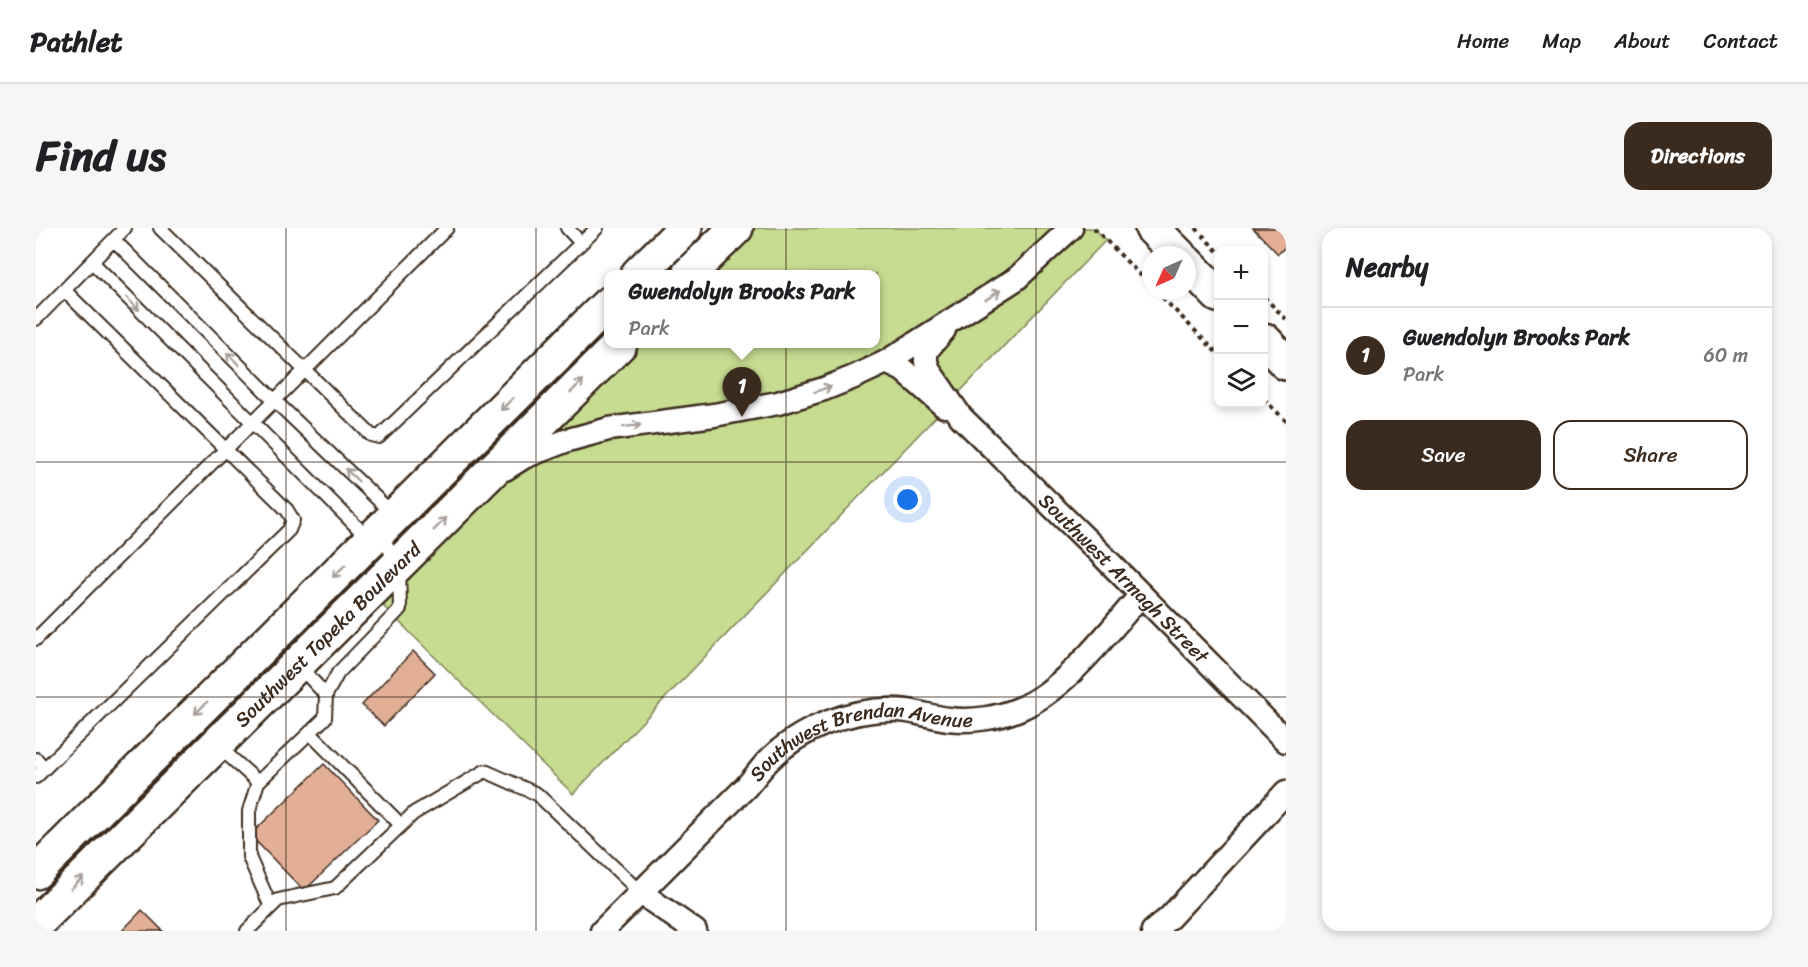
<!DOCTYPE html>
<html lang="en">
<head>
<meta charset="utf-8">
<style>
  body { margin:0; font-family:Sriracha,sans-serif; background:#f6f6f6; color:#202124 }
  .controls { position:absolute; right:18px; top:18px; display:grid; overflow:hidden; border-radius:12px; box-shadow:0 3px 9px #0003 }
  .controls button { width:54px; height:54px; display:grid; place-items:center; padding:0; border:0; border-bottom:2px solid #e0e0e0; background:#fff; color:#202124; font:30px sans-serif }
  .compass { position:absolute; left:1106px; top:18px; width:54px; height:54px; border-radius:50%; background:#fff; box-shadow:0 3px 9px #0003; rotate:225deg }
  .you { position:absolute; left:872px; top:272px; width:21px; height:21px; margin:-15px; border:4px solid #fff; border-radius:50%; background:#1a73e8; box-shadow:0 0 0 9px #1a73e833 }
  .badge { display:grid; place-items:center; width:39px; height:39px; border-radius:50%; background:#3b2a1e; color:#fff; font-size:20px; font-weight:700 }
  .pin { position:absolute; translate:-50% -50px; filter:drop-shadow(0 2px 3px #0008) }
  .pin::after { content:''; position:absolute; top:32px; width:21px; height:18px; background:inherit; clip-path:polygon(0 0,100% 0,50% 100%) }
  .popup { position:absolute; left:568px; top:42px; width:276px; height:78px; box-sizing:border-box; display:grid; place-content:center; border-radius:12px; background:#fff; filter:drop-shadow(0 2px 4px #0005); font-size:20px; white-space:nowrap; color:#757577 }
  .popup b { font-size:22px; color:#202124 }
  .popup::after { content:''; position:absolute; left:50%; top:100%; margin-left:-12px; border:12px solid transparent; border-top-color:#fff }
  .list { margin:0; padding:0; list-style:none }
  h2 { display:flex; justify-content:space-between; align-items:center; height:78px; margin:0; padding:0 24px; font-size:26px }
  h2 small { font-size:20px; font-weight:400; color:#757577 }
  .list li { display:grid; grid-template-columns:39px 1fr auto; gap:18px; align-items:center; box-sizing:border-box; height:96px; padding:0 24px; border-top:2px solid #e0e0e0 }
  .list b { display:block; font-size:22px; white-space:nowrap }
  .list p { margin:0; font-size:20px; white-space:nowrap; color:#757577 }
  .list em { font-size:20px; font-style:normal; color:#757577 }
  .actions { display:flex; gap:12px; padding:18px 24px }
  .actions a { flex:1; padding:14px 0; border:2px solid #3b2a1e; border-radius:18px; text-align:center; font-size:21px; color:#3b2a1e }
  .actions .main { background:#3b2a1e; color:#fff }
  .icon { flex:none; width:33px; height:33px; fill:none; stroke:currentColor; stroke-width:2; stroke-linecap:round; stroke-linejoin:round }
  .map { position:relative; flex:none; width:1250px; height:703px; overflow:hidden; border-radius:18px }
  header { display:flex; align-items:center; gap:36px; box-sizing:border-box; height:84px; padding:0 30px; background:#fff; border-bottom:2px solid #e0e0e0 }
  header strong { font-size:28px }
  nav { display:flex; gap:33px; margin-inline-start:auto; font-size:21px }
  .intro { display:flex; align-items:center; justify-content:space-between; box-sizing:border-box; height:144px; padding:0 36px }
  h1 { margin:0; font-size:42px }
  .button { padding:15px 27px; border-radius:18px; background:#3b2a1e; color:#fff; font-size:21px; font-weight:700 }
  main { display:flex; gap:36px; padding:0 36px }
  aside { flex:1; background:#fff; border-radius:18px; box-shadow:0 3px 9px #0003 }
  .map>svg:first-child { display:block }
</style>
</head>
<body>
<header>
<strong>Pathlet</strong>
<nav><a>Home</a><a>Map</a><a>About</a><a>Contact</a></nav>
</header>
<div class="intro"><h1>Find us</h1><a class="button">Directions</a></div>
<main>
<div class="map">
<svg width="1250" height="703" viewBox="0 0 1250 703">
  <rect width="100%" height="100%" fill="#fff"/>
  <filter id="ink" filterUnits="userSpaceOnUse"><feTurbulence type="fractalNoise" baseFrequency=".0167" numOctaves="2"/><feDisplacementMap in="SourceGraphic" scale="12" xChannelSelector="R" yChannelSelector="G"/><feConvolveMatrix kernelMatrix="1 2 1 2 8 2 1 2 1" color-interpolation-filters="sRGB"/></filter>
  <g filter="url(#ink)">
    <path fill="#c6dc91" stroke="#808358" stroke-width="1.5" d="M702,0H1058L1070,12L537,566L334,365L586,116H840V46H655Z"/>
    <path fill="#e2ae95" stroke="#3b2a1e" stroke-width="1.5" d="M1217,0H1250V18L1242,26Z
      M377,423L399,445L348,498L326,477Z
      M288,536L342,592L268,663L214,607Z
      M106,682L127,703H86Z"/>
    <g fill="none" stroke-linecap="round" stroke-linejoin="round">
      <g stroke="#3b2a1e" stroke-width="16">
        <path id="lane" d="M124,0L335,207L343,209L561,0
          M531,0L545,15
          M78,12L238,172L358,287
          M56,34L333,311
          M0,91L89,0
          M0,411L411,0
          M290,467L302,445L364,381L363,337L343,305
          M274,505L365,597
          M182,518L222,554L213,583V629L235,679
          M0,531L9,540L0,549
          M9,540L253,302L257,292L251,282L28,62
          M222,554L289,490L290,467L262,437
          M211,703L242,672L299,660L378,585L449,543L501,566L605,665"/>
      </g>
      <g stroke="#3b2a1e" stroke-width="27">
        <g id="street">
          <path id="s1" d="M908,102L890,123V134L894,144L925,189L1061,322L1250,513"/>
          <path d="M850,134L867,142L908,178"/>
          <path d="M469,241L488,229L532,212L573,201L678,187L742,175L788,161L818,149L850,134L980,51L1035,0"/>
          <path d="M605,665L659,703"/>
          <path id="s2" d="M566,703L710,559C717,551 724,542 731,534C764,500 815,480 863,482C879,483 896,489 912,491C935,494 962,490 983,481C1029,462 1072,404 1105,367"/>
          <path d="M1117,703L1133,690L1250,564"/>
        </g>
      </g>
      <g stroke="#3b2a1e" stroke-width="38">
        <path id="secondary" d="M1116,0L1143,27
          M1151,35L1182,67
          M1228,112L1250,135"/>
      </g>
      <g stroke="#3b2a1e" stroke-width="38">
        <g id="primary">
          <path d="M602,46L649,0"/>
          <path d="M653,46L700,0"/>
          <path d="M0,644L572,76"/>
          <path id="s3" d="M0,696L584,116"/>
        </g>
      </g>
      <path stroke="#3b2a1e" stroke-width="4" stroke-dasharray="4.5 4.5" stroke-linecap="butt" d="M1058,0L1115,58
        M1160,0L1182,24
        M1120,63L1182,126
        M1228,69L1250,91
        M1228,171L1250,193"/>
      <use href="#lane" stroke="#fff" stroke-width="12"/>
      <use href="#street" stroke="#fff" stroke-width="22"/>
      <use href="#secondary" stroke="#fff" stroke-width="33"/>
      <use href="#primary" stroke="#fff" stroke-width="33"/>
    </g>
    <defs><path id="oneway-shaft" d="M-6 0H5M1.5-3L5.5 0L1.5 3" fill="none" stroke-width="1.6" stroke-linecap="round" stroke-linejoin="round" transform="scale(1.5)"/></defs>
    <g stroke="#a79f9a">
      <use href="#oneway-shaft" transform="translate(957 67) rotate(-33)"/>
      <use href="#oneway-shaft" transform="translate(97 76) rotate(45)"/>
      <use href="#oneway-shaft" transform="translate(197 131) rotate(-135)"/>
      <use href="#oneway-shaft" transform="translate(541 158) rotate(-45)"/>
      <use href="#oneway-shaft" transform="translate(787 161) rotate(-20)"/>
      <use href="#oneway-shaft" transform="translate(471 176) rotate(135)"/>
      <use href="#oneway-shaft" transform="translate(596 198) rotate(-7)"/>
      <use href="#oneway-shaft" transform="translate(316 247) rotate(-136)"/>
      <use href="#oneway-shaft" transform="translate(404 296) rotate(-45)"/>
      <use href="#oneway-shaft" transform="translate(303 343) rotate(135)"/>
      <use href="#oneway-shaft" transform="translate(165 480) rotate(135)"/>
      <use href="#oneway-shaft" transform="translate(41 655) rotate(-45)"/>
    </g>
  </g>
  <path fill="none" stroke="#3b2a1e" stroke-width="1.5" stroke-opacity="0.55" d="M250,0V703M500,0V703M750,0V703M1000,0V703M0,234H1250M0,469H1250"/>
  <g text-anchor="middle" stroke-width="6" stroke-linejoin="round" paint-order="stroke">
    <g font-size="20" fill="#3b2a1e" stroke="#fff">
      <text dy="7" stroke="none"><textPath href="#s1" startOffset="333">Southwest Armagh Street</textPath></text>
      <text dy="7" stroke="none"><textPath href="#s3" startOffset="411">Southwest Topeka Boulevard</textPath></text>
      <text dy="7" stroke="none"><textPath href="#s2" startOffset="336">Southwest Brendan Avenue</textPath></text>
    </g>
  </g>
</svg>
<div class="controls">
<button>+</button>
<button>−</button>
<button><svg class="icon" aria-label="layers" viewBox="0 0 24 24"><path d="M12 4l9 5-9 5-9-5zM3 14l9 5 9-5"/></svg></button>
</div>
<svg class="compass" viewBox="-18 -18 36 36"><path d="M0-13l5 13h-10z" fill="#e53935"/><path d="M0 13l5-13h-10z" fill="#757577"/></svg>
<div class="you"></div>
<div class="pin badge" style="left:706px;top:189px">1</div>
<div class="popup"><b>Gwendolyn Brooks Park</b>Park</div>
</div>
<aside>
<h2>Nearby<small></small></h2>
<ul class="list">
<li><span class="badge">1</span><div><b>Gwendolyn Brooks Park</b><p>Park</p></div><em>60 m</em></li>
</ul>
<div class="actions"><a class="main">Save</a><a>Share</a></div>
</aside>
</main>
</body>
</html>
